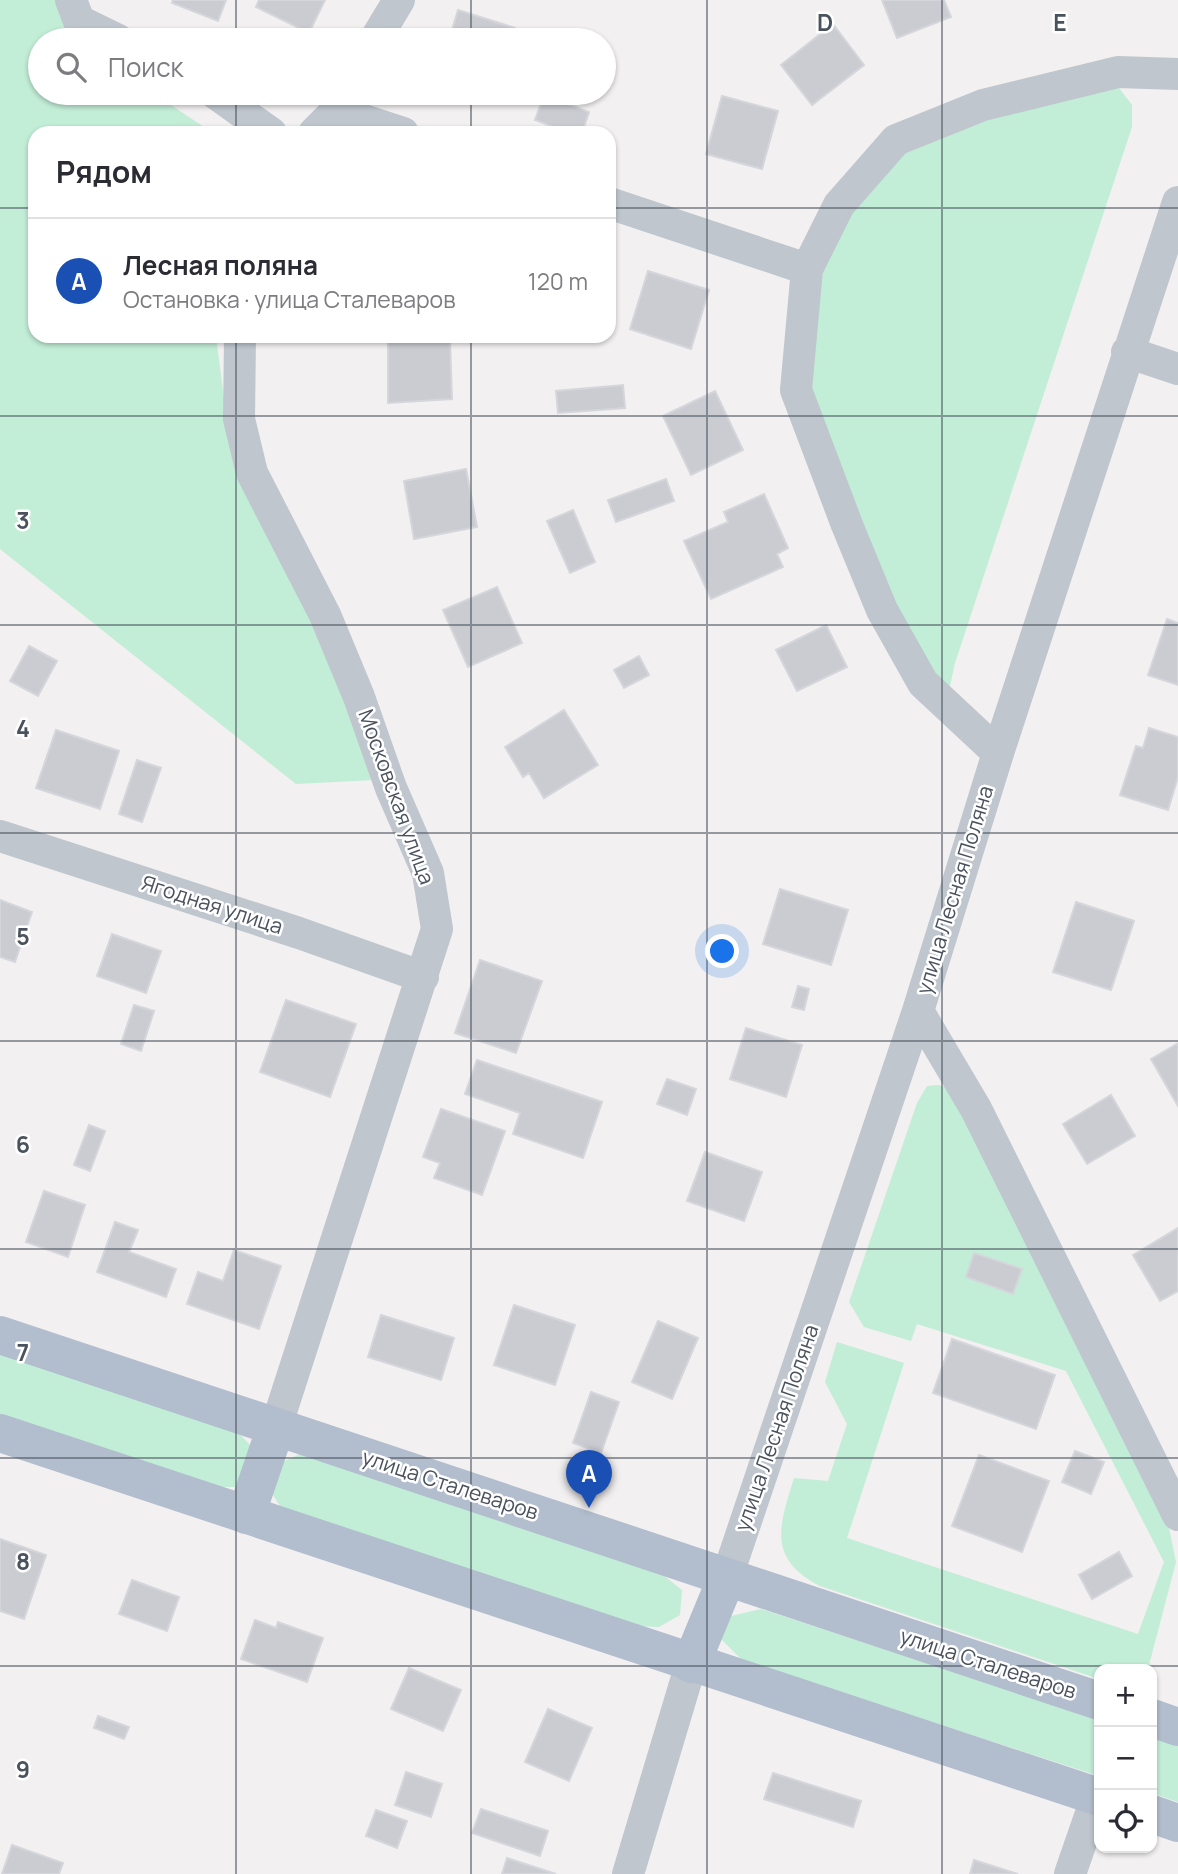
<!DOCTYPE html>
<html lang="ru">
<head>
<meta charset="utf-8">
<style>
  body { margin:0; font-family:Manrope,sans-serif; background:#f7f7f7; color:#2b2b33 }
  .controls { position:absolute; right:21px; bottom:21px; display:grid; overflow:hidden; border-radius:14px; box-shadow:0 2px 5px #0004 }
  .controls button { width:63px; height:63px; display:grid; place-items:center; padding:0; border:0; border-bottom:2px solid #e1e1e2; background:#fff; color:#2b2b33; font:35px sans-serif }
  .you { position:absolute; left:723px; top:952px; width:24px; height:24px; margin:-18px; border:5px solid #fff; border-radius:50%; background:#1a73e8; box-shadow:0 0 0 10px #1a73e833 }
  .badge { display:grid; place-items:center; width:46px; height:46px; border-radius:50%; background:#b45309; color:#fff; font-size:23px; font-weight:700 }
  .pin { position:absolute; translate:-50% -58px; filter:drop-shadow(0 2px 4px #0008) }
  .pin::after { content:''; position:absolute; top:37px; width:24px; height:21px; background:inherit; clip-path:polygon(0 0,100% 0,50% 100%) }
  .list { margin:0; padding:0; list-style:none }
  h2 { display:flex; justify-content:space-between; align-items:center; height:91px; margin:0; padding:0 28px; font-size:30px }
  h2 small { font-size:23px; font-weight:400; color:#7c7c81 }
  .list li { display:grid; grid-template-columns:46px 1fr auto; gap:21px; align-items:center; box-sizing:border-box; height:126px; padding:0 28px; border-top:2px solid #e1e1e2 }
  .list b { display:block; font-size:26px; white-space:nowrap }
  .list p { margin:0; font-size:23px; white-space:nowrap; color:#7c7c81 }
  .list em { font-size:23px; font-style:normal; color:#7c7c81 }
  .icon { flex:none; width:38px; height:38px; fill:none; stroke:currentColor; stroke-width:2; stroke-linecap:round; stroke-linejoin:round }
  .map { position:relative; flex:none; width:1178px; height:1874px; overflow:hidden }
  .search { position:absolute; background:#fff; box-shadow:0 2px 5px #0004; left:28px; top:28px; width:588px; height:77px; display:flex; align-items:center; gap:18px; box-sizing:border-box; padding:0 24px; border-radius:38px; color:#7c7c81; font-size:26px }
  .panel { position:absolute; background:#fff; box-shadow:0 2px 5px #0004; left:28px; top:126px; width:588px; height:217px; border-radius:21px }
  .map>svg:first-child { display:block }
</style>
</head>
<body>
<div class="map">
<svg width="1178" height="1874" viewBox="0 0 1178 1874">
  <rect width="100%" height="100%" fill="#f2f0f0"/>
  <path fill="#c2edd7" d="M0,0H62L81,40H40V93H153L213,133H35V336H216L231,453L327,640L374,780L296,784L0,549Z
    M1119,88L1132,105V127L955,663L950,686L943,691L911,644L849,501L808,380L811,308L833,236L903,153L949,131L1092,89Z
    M938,1085L950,1088L1167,1518L1176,1562L1148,1669H1099V1679L820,1586C767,1558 779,1527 794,1478L828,1481L847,1424L825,1382L837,1342L904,1363L847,1538L1138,1634L1164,1562L1066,1371L917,1324L911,1341L864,1327L849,1302L917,1103L927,1086Z
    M0,1350L233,1427L253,1448L237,1487H204L0,1419Z
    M307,1451L663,1575L682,1590L680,1615L659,1627L638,1626L284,1512L271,1492L280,1463Z
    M761,1609L1099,1719V1776L743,1661L721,1639L731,1616Z
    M1152,1736L1178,1745V1802L1152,1793Z"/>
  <path fill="#caccd2" stroke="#d5d6db" stroke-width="2" d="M173,0H226L218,21L172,3Z
    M259,0H325L309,33L256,7Z
    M882,0H944L951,17L897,38Z
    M458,10L515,28L511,40H449Z
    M833,24L864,65L812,105L781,65Z
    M544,95L589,112L582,133H570L535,120Z
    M722,96L778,111L762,169L706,154Z
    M648,271L709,290L691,349L630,329Z
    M450,340L452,399L388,403V342Z
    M623,385L625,408L558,413L556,391Z
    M715,391L743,450L691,475L663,416Z
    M466,469L477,527L414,539L404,481Z
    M666,479L674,501L616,522L608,500Z
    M764,494L788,548L777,554L783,567L711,599L684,541L728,522L724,512Z
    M573,510L595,562L570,573L547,521Z
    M497,587L522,643L468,667L443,610Z
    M1167,619L1178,623V685L1148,675Z
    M826,625L847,667L797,691L776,650Z
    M29,646L57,661L38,696L10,681Z
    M639,656L649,675L624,688L614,670Z
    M564,710L598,765L544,798L529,773L523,777L505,747Z
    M1149,728L1178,737V777L1168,810L1120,795L1136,746L1143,748Z
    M56,730L119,751L100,809L36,788Z
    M137,760L161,768L142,822L119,814Z
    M780,889L848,910L831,965L763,944Z
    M0,900L32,912L15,962L0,957Z
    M1076,902L1134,921L1111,990L1053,972Z
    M112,934L161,951L146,993L97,976Z
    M480,960L542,981L516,1053L455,1033Z
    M798,986L809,989L804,1010L792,1007Z
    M286,1000L356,1024L330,1097L260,1072Z
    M134,1005L154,1011L141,1051L121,1044Z
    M746,1028L802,1045L786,1097L730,1079Z
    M1177,1044L1178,1046V1106L1151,1059Z
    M477,1060L602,1102L583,1158L513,1134L520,1113L465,1094Z
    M667,1079L696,1089L687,1115L657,1104Z
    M1111,1095L1135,1136L1087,1164L1063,1124Z
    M441,1109L505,1131L482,1195L434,1178L440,1163L423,1157Z
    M89,1125L105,1131L90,1171L74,1165Z
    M705,1152L762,1172L744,1221L687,1201Z
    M44,1191L85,1205L68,1257L26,1242Z
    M115,1222L138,1230L129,1252L176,1269L166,1297L97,1272Z
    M1178,1228V1291L1160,1301L1133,1255Z
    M234,1250L281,1266L259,1329L187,1304L198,1272L223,1281Z
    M974,1253L1022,1269L1013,1294L966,1277Z
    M514,1305L575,1325L555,1385L494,1365Z
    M381,1315L454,1338L441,1380L368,1357Z
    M658,1321L698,1338L672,1399L632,1382Z
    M952,1339L1055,1375L1036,1429L933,1393Z
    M591,1392L619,1402L601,1453L573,1443Z
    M1075,1451L1104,1462L1091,1494L1062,1482Z
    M979,1455L1049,1481L1022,1552L952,1526Z
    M0,1539L46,1555L24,1619L0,1611Z
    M1119,1552L1132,1576L1092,1599L1079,1575Z
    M132,1580L179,1597L167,1631L119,1614Z
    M255,1620L276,1628L278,1622L323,1638L307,1682L241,1659Z
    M409,1668L461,1690L443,1731L391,1709Z
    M548,1709L592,1728L569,1781L525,1762Z
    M98,1716L129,1727L124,1739L94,1728Z
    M406,1772L442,1784L431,1817L395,1805Z
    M773,1773L861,1801L853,1827L764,1799Z
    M481,1809L548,1831L540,1856L472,1833Z
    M376,1810L407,1821L397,1848L366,1836Z
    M12,1845L63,1863L59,1874H2Z
    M507,1858L556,1874H502Z
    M974,1860L1018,1874H970Z"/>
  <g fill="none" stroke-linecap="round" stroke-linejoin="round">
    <path stroke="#bfc6ce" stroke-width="32" d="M71,0L79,21L118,40
      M375,40L399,0
      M215,93L271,133
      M336,111L403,133
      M314,133L336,111L346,93
      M609,203L807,269
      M240,336L239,419L252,473L325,615L359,697L391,788L428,873L437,929L276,1427
      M1127,352L1178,369
      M998,753L923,683L882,610L847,525L796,390L807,269L839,205L896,140L983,105L1118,72L1178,74
      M0,836L299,933L423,977
      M918,1011L976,1109L1178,1515
      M727,1577L918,1011L998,753L1178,202
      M628,1874L691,1664
      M1070,1874L1097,1796"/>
    <path stroke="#b2bdcd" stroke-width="38" d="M0,1335L1099,1701
      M0,1433L1099,1797
      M246,1515L276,1427
      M691,1664L727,1577
      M1152,1718L1178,1727
      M1152,1814L1178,1823"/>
  </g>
  <path fill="none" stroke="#49525d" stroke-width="2" stroke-opacity="0.55" d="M236,0V40M471,0V40M707,0V1874M942,0V1874M236,93V133M471,93V133M0,208H35M609,208H1178M236,336V1874M471,336V1874M0,416H1178M0,625H1178M0,833H1178M0,1041H1178M0,1249H1178M0,1458H1178M0,1666H1178"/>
  <g text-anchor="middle" stroke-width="5" stroke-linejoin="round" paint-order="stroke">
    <g font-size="21" fill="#49525d" stroke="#fff">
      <text transform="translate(396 797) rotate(70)" y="7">Московская улица</text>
      <text transform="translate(955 890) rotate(-73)" y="7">улица Лесная Поляна</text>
      <text transform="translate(212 905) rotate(18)" y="7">Ягодная улица</text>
      <text transform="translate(777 1428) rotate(-71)" y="7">улица Лесная Поляна</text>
      <text transform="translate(450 1485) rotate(18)" y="7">улица Сталеваров</text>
      <text transform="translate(988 1664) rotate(18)" y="7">улица Сталеваров</text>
    </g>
  </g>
  <g font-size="23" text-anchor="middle" font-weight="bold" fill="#49525d" stroke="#fff" stroke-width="5" stroke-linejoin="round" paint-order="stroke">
    <text x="825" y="31">D</text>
    <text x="1060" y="31">E</text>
    <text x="23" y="529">3</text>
    <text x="23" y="737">4</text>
    <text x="23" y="945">5</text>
    <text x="23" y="1153">6</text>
    <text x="23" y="1361">7</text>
    <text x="23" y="1570">8</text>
    <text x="23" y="1778">9</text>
  </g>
</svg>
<div class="controls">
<button>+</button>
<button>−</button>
<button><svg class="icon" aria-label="locate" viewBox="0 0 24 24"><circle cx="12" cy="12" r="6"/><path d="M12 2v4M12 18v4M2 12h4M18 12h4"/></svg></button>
</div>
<div class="you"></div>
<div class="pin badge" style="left:589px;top:1508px;background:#1a4fb4">A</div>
<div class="search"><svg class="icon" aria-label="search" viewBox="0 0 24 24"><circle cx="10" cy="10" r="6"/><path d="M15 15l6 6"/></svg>Поиск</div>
<section class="panel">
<h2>Рядом<small></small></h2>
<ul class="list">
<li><span class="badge" style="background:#1a4fb4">A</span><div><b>Лесная поляна</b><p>Остановка · улица Сталеваров</p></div><em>120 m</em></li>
</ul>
</section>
</div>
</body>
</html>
